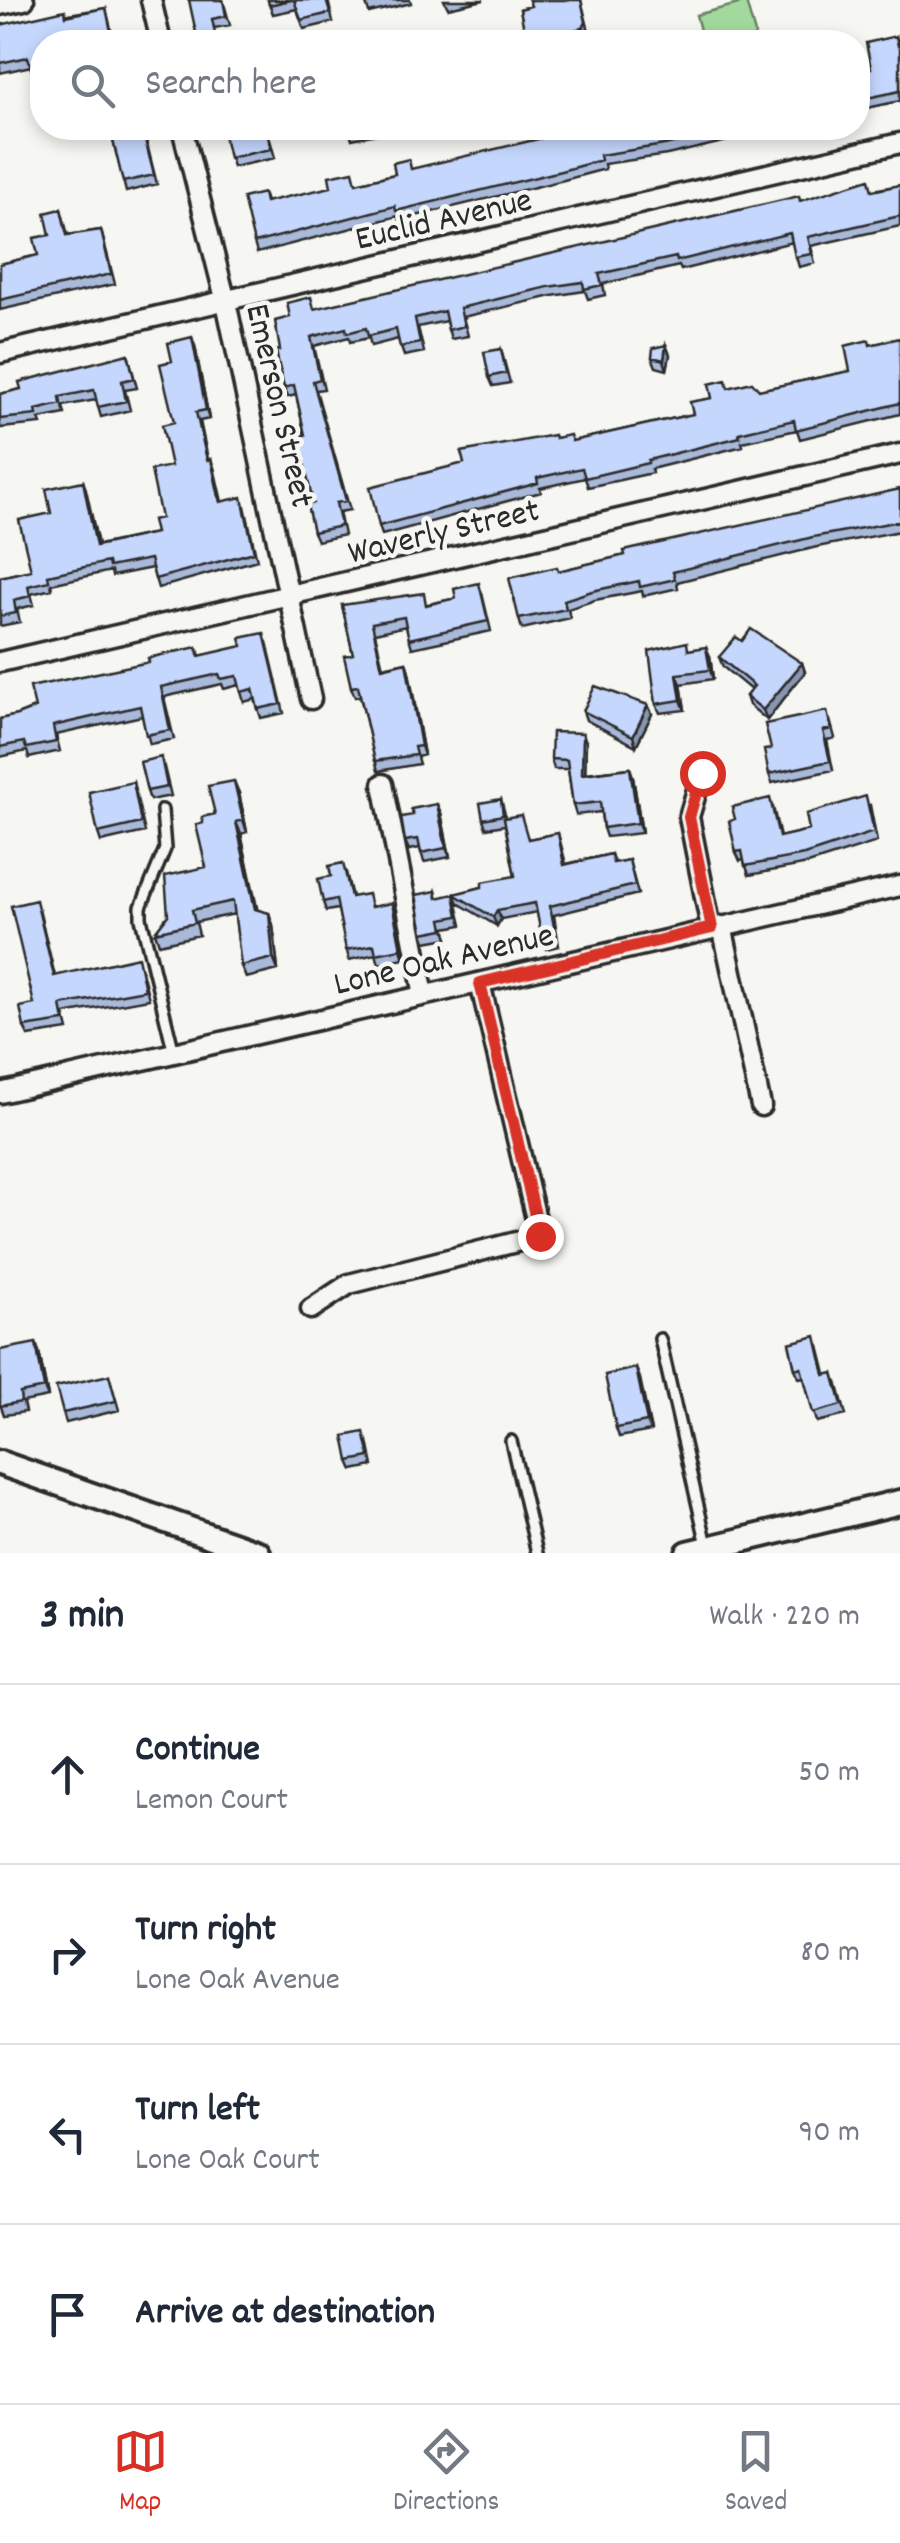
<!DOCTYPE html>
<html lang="en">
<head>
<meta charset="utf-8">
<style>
  body { margin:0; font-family:Dekko,sans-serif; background:#f2f2f3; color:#1f2937 }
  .stop { position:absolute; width:30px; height:30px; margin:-22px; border:8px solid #d93025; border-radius:50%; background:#fff }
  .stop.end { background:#d93025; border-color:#fff; box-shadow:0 2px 10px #0008 }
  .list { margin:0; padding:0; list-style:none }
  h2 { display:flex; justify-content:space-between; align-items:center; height:130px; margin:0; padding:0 40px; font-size:42px }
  h2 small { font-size:32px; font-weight:400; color:#747a83 }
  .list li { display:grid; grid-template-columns:65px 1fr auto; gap:30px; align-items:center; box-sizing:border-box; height:180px; padding:0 40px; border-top:2px solid #e0e1e3 }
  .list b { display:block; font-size:38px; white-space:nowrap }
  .list p { margin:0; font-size:32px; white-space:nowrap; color:#747a83 }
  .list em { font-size:32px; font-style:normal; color:#747a83 }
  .icon { flex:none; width:55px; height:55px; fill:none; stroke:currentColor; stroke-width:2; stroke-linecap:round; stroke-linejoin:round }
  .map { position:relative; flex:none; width:900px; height:1553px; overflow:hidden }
  .search { position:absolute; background:#fff; box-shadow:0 5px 15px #0003; left:30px; right:30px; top:30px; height:110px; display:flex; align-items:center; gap:25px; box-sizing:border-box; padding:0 35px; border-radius:40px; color:#747a83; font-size:38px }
  .sheet { height:850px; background:#fff }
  nav { display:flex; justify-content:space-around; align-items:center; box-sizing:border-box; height:140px; border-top:2px solid #e0e1e3; background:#fff; font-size:28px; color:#747a83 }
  nav a { display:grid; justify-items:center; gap:5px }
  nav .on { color:#d93025 }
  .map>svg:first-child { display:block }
</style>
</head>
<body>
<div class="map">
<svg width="900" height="1553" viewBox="0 0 900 1553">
  <rect width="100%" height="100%" fill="#f6f6f2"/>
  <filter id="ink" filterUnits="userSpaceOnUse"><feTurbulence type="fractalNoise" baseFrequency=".01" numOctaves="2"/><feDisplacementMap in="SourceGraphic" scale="20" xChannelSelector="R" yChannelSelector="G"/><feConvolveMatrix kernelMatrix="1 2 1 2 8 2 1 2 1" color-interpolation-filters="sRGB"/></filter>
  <g filter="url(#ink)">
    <path fill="#a3d99c" stroke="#678264" stroke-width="2.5" d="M746,2L755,34L752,42H703L696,15Z"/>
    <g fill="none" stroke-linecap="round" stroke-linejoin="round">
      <g stroke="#2b2b2b" stroke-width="16">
        <path id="service" d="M162,810L165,849L141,907V918L174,1053
          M660,1339L707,1545
          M511,1441L537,1553"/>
      </g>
      <g stroke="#2b2b2b" stroke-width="25">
        <path id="minor" d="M151,0L161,42
          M0,5L24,0
          M182,128L226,302L311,699
          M0,353L900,143
          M0,662L900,454
          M702,773L689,817L711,928
          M383,784L424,995
          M722,926L761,1106
          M0,1093L900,886
          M311,1309L349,1284L540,1236L480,983"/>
      </g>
      <g stroke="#2b2b2b" stroke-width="30">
        <path id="tertiary" d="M0,1463L258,1553
          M688,1553L900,1502"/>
      </g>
      <use href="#service" stroke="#f6f6f2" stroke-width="9"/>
      <use href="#minor" stroke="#f6f6f2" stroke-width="18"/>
      <use href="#tertiary" stroke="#f6f6f2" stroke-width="22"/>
    </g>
    <path fill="#a9b9da" stroke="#2b2b2b" stroke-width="2.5" d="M189,0H223L230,25L215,28Z
      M268,0H328L333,22L304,29L297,9L273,14Z
      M365,0H410L411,3L369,13Z
      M444,0H484L448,8Z
      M529,0L589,31L586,37L560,42H527L520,9L531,6Z
      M106,8L114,42H42V82L36,84L31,66L0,73V25Z
      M896,36L900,45V101L858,110V71L871,68Z
      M110,128H143L157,184L126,192Z
      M222,128H288L268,132L275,158L233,167Z
      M348,128H406L352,139Z
      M567,128H784L667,155L604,164L605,169L564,180L399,220L398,216L257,253L254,243L263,193L266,202L357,183L568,132Z
      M900,185V226L811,246L815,263L799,267L792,242L681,270L679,266L603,284L605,295L588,299L585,291L552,296L463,317L468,336L451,339L446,321L418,327L424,352L404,356L398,339L371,346L369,338L350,342L349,337L314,346L324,389L316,390L350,510L339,512L344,535L317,541L313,532V503L305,435L296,395L288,397L284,388L280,350L290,317L315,309L800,201L873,190Z
      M61,209L68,235L101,230L115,284L0,310V264L38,255L50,235Z
      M900,338V414L800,439L797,430L742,442L743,446L651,469L652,473L588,487L585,478L540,488L541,492L382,535L379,526L464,463L555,438L573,441L693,414L712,398L729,388L759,390L850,371L870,345Z
      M666,345L670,355L667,370L656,367L652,357Z
      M195,346L209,419L200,421L208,459H211L214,467L222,502L245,506L257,560L158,588L152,568L112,576L111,571L51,584L52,589L31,594L34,605L17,609L20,622L0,626V577L31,570L51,513L83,481L98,545L155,533L161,518L171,466L174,422L172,361Z
      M501,349L510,383L493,386L489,377Z
      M128,354L137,388L125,390L130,410L101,417L96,400L63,406L65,414L39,419L41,424L0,428V394L21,389Z
      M900,489V531L817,547L677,582L678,588L643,596L642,591L595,600L568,609L570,618L522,629L519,619L558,571Z
      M482,593L491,631L412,648L406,626L375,633L383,667L406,662L409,672L424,755L417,757L419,764L378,771L360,696L355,697L351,687L353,654L342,605L428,604Z
      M742,641L802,663L805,672L767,720L749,705L746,696L751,690L723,667L719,657Z
      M267,642L284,713L261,718L255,699L244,702L239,685L224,689L222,684L164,697L174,739L150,744L142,716L56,735L60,751L29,758L27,751L0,757V719L17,715L149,662L197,647L200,656Z
      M689,650L710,656L713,679L681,684L685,710L660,713L656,704Z
      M648,705L652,714L636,746L586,720L583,711Z
      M830,720L835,738L827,740L833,770L772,783L769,774L771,749Z
      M586,742L585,773L630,768L633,777L642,833L606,837L603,828L601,812L576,815L573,805L568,769H554L551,759Z
      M164,767L171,796L150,800L147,791Z
      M133,782L145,832L101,842L98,833Z
      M239,793L247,832L241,834L257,910L269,913L273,925L278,970L246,978L241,966L235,914L196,922L199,935L159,944L155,932L206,867L203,823Z
      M501,799L506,818L529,839L558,833L566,864L611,854L614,863L629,860L638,894L554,915L559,946L546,949L537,912L501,919L497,926L458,903L454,894L482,887L515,876L505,825L486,828L483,819Z
      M870,805L877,842L808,864L749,875L744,860L740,861L736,852L735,819L773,807L780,837L809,830Z
      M441,813L450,857L424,862L420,848L409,850L405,841L413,815Z
      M346,872L352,897L372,906L395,912L404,959L379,964L376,954L349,960L338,909L326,911L323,902Z
      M436,891L438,898L457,904L462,925L445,928L448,938L426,942L423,933Z
      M39,909L55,976L141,967L149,999L64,1014L68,1030L28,1036L24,1027L34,1004Z
      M819,1346L826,1374L837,1382L846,1415L817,1422L804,1377L799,1378L795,1369Z
      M39,1352L48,1397L23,1402L25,1412L4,1415L0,1404Z
      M636,1368L651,1431L619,1437L616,1428Z
      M109,1375L119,1410L66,1423L63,1413Z
      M368,1441L373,1466L353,1470L349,1461Z"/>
    <path fill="#8a96b1" stroke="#2b2b2b" stroke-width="2.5" d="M581,0L589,31L586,37L583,28Z
      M192,337L195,346L209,419L206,410Z
      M666,345L670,355L667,370L664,360Z
      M83,481L86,489L100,554L96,546Z
      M706,647L710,656L713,679L710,670Z
      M406,662L409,672L424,755L421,746Z
      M802,663L805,672L767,720L763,710Z
      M677,674L681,684L685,710L681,700Z
      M648,705L652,714L636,746L633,736Z
      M583,733L586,742L585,783L582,774Z
      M630,768L633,777L642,833L638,823Z
      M234,781L239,793L247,832L243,820Z
      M437,804L441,813L450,857L446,848Z
      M236,822L241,834L260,921L255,909Z
      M392,903L395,912L404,959L401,949Z
      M497,910L501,919L497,926L493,917Z
      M269,913L273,925L278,970L273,958Z
      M36,1343L39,1352L48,1397L44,1388Z
      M636,1368L640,1378L651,1431L647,1422Z"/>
    <path fill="#c5d7fd" stroke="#2b2b2b" stroke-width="2.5" d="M189,0H223L226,16L212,19L217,42H198Z
      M268,0H291L269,5Z
      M294,0H326L330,13L301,20Z
      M365,0H382L366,4Z
      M529,0H581L586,22L583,28L526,40L520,9L531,6Z
      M106,8L113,41L42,42V72L33,75L28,57L0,63V25L65,10L66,16Z
      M896,36L898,46L900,45V91L858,100V71L871,68L866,43Z
      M347,37L348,42H329Z
      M110,128H142L154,175L123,182Z
      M222,128H266L271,149L229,158Z
      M567,128H741L664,145L600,155L601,160L561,171L396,211L395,206L254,243L243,198L263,193L265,202L331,187L329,176L353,171L356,183L395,174L393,163L409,159L411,169L568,132Z
      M869,179L872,191L900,185V216L808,237L812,254L795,257L790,233L677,261L676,257L599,274L602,285L584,289L583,282L548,287L460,308L464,326L448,330L444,311L415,318L420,343L400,347L396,329L368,336L366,328L347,333L346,328L311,337L320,379L313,381L346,501L336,503L341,526L313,532L307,505L313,503L298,436L305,435L294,385L284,388L276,351L280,350L275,321L290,317L287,303L311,297L314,309L799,196L800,201Z
      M61,209L67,235L101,230L111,274L0,300V264L38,255L34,238L50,235L45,213Z
      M192,337L206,410L196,412L207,460L211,459L220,502L242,497L254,552L155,579L150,559L109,567L108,562L48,575L49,581L28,586L30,596L14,600L16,613L0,616V577L31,570L19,520L51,513L46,489L83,481L96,546L155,533L152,520L161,518L151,470L171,466L162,425L174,422L160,364L172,361L168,343Z
      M900,338V403L796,430L794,420L739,433L740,437L648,460V463L585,478L582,468L537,478L538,483L379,526L370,487L464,463L461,452L554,435L555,438L570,435L572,441L693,414L690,402L712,398L709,384L726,380L728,388L752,382L759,390L850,371L845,346L869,340L870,345Z
      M666,345L664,360L652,357L653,348Z
      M501,349L506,373L489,377L484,352Z
      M128,354L134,378L122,381L126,401L98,407L94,390L60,397L61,404L36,410L37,415L0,419V394L21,389L19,382Z
      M900,489V521L813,537L673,572L675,579L640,587L639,581L592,591L564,600L566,609L519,619L509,578L557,567L558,571L625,555L624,551Z
      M479,583L488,621L409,639L404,617L372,623L382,668L406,662L421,746L414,747L416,755L375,761L358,686L351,687L344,656L353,654L342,605L424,593L426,605L456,598L454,589Z
      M751,629L802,663L763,710L746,696L754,686L719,657L736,637L742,641Z
      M264,633L281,704L258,709L253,689L241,692L237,676L221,679L219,674L161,687L170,730L146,735L140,706L53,726L56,742L26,748L24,742L0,747V719L17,715L35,708L30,687L149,662L148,658L197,647L199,656L242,646L240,638Z
      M687,642L688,650L706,647L710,670L677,674L681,700L656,704L649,651Z
      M595,686L648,705L633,736L583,711Z
      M827,711L831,729L823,731L830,761L769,774L764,750L771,749L765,724Z
      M552,732L583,733L582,774L630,768L638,823L603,828L600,802L573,805L567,760L551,759Z
      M161,757L167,787L147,791L140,762Z
      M234,781L243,820L236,822L255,909L269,913L273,958L241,966L233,901L192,910L195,923L155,932L168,915L165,876L206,867L196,825L203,823L202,817L215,814L208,786Z
      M133,782L141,823L98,833L89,792Z
      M866,796L874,832L804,855L745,866L742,851L736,852L729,821L735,819L732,807L770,798L779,837L809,830L806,814Z
      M501,799L503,815L483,819L480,803Z
      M437,804L446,848L421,853L418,839L405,841L401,817L413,815L411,809Z
      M521,815L528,839L558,833L564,865L611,854L613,863L629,860L635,885L550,906L556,937L542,939L535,903L497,910L493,917L454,894L482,887V882L515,876L504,818Z
      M343,863L351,897L368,894L371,907L392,903L401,949L376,954L374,945L346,950L336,899L323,902L318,879L331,876L329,866Z
      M436,891L437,898L454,894L458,916L442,919L444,929L423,933L416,895Z
      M36,900L54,976L138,957L145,990L61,1005L64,1021L24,1027L20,1007L34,1004L11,906Z
      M816,1336L825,1375L833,1373L842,1405L813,1413L801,1367L795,1369L789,1343Z
      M36,1343L44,1388L20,1393L21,1402L0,1406V1350Z
      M636,1368L647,1422L616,1428L605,1375Z
      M109,1375L116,1401L63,1413L56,1387Z
      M364,1432L370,1457L349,1461L344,1436Z"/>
  </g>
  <g fill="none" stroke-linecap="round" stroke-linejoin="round" filter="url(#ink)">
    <path stroke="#d93025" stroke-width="12" d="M540,1236L480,983L712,928L689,817L702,773"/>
  </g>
  <g text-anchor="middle" stroke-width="9" stroke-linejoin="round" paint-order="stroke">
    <g font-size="35" fill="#2b2b2b" stroke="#f6f6f2">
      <text transform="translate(443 217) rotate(-13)" y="12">Euclid Avenue</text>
      <text transform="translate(282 405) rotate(77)" y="12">Emerson Street</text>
      <text transform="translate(443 529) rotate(-13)" y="12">Waverly Street</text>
      <text transform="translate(443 957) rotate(-13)" y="12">Lone Oak Avenue</text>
    </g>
  </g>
</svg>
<div class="stop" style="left:702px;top:773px"></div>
<div class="stop end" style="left:540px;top:1236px"></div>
<div class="search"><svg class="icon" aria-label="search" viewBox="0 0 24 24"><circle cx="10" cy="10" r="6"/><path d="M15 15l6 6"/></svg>Search here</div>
</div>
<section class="sheet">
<h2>3 min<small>Walk · 220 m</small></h2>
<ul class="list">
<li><svg class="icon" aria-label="ahead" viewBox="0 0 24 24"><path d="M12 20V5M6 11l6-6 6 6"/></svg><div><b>Continue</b><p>Lemon Court</p></div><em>50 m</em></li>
<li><svg class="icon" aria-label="right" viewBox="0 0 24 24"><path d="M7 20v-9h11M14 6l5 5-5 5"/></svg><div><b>Turn right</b><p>Lone Oak Avenue</p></div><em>80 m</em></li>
<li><svg class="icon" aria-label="left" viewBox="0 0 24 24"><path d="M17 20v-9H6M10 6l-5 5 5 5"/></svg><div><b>Turn left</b><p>Lone Oak Court</p></div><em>90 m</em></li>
<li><svg class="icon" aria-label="arrive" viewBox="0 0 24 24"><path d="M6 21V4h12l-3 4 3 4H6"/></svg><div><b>Arrive at destination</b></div></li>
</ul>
</section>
<nav>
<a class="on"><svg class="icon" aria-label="map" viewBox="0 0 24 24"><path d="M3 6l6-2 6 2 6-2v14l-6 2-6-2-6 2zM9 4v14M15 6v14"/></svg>Map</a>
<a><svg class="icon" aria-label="directions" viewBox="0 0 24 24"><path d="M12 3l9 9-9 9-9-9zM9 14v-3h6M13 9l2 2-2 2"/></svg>Directions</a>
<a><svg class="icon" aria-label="saved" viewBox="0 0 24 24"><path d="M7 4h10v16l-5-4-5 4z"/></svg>Saved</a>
</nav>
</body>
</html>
